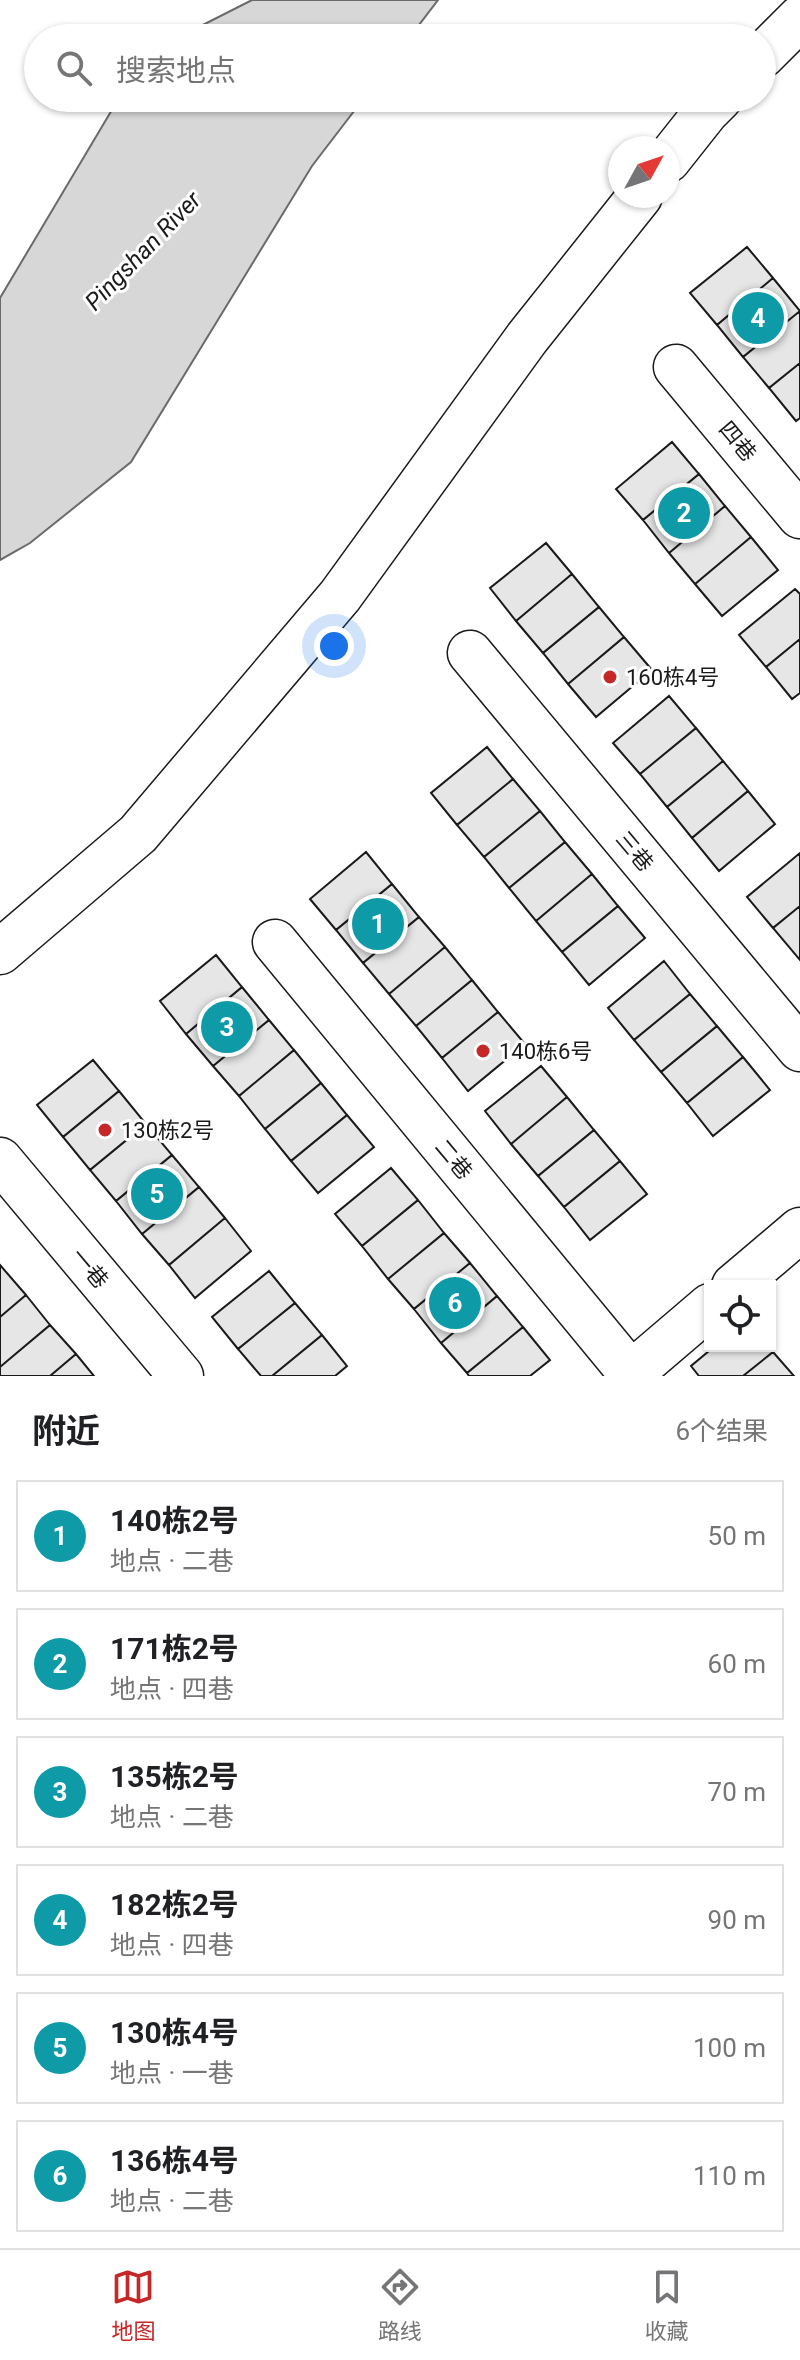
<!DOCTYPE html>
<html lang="zh">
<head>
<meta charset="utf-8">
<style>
  body { margin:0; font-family:Roboto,"Noto Sans SC",sans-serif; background:#f6f6f6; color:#202124 }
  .controls { position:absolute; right:24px; bottom:24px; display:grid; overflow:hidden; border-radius:0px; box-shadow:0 2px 6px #0004 }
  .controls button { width:72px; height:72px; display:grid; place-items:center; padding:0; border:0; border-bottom:2px solid #e0e0e0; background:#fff; color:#202124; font:40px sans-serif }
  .compass { position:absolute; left:608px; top:136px; width:72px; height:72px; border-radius:50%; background:#fff; box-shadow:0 2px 6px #0004; rotate:50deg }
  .you { position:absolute; left:334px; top:646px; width:28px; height:28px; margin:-20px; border:6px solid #fff; border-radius:50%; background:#1a73e8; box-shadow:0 0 0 12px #1a73e833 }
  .badge { display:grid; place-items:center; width:52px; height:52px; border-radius:50%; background:#c62828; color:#fff; font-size:26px; font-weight:700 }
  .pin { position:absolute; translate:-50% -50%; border:4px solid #fff; box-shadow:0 2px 8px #0006 }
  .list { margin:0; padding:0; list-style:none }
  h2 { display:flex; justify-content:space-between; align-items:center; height:104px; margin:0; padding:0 32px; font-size:34px }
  h2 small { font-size:26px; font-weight:400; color:#757577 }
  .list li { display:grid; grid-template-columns:52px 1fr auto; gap:24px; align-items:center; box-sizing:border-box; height:112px; margin:0 16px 16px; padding:0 16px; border:2px solid #e0e0e0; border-radius:0px }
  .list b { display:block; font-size:30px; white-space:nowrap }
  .list p { margin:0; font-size:26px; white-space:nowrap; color:#757577 }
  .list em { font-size:26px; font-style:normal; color:#757577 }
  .icon { flex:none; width:44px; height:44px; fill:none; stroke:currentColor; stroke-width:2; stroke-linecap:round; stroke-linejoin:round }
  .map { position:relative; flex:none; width:800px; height:1376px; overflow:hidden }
  .search { position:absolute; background:#fff; box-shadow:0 2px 6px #0004; left:24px; right:24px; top:24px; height:88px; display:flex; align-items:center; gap:20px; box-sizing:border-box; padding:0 28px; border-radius:44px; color:#757577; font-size:30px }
  .sheet { height:872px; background:#fff }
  nav { display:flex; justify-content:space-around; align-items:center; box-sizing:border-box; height:112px; border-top:2px solid #e0e0e0; background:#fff; font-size:22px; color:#757577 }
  nav a { display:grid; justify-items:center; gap:4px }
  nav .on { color:#c62828 }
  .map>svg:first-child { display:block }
</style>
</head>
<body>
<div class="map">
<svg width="800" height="1376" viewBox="0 0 800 1376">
  <rect width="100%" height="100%" fill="#fff"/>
  <path fill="#d7d7d7" stroke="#6a6a6a" stroke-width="2" d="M252,0H438L409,38H177Z
    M119,98H364L312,166L131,462L30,543L0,560V298Z"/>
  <path fill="#e6e6e6" stroke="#1a1a1a" stroke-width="2" d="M747,247L773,278L717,325L690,293Z
    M773,278L800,311L743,357L717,325Z
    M800,311V363L769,388L743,357Z
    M800,363V418L796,421L769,388Z
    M672,442L699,474L643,520L616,489Z
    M699,474L725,506L669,553L643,520Z
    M725,506L751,537L695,584L669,553Z
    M751,537L778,570L722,616L695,584Z
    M546,543L572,574L516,621L490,588Z
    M572,574L599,607L543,653L516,621Z
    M795,589L800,594V639L766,667L739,635Z
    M599,607L624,637L568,684L543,653Z
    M624,637L652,670L596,717L568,684Z
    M800,639V693L792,699L766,667Z
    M669,696L696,728L640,774L613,743Z
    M696,728L723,761L667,807L640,774Z
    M487,747L513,779L457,825L431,793Z
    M723,761L748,791L692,838L667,807Z
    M513,779L540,811L484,857L457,825Z
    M748,791L775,824L719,871L692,838Z
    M540,811L565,842L509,888L484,857Z
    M565,842L592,874L536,921L509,888Z
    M366,852L392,884L336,930L310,899Z
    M800,853V906L773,928L747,897Z
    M592,874L618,906L562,952L536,921Z
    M392,884L419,917L363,963L336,930Z
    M618,906L645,938L589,985L562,952Z
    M800,906V960L773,928Z
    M419,917L445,947L389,994L363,963Z
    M445,947L472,980L416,1026L389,994Z
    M216,955L242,987L186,1034L160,1001Z
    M664,961L690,994L634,1040L608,1008Z
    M472,980L498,1012L442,1058L416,1026Z
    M242,987L269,1020L213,1066L186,1034Z
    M690,994L717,1026L661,1072L634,1040Z
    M498,1012L525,1044L468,1091L442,1058Z
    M269,1020L294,1050L239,1096L213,1066Z
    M717,1026L743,1057L687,1103L661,1072Z
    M294,1050L321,1083L265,1129L239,1096Z
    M743,1057L770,1090L713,1136L687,1103Z
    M93,1060L119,1091L63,1137L37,1105Z
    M541,1066L567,1097L511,1144L485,1111Z
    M321,1083L347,1115L291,1161L265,1129Z
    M119,1091L146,1124L90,1170L63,1137Z
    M567,1097L594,1130L538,1176L511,1144Z
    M347,1115L374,1147L318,1193L291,1161Z
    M146,1124L172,1155L116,1201L90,1170Z
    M594,1130L620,1161L564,1207L538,1176Z
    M172,1155L199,1187L142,1234L116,1201Z
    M620,1161L647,1194L590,1240L564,1207Z
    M391,1168L418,1200L362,1246L335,1214Z
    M199,1187L225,1218L169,1265L142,1234Z
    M418,1200L444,1233L388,1279L362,1246Z
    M225,1218L251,1251L195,1298L169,1265Z
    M444,1233L470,1263L414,1309L388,1279Z
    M470,1263L497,1296L441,1343L414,1309Z
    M0,1265L26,1295L0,1317Z
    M269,1271L295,1303L238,1349L212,1317Z
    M26,1295L50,1325L0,1367V1317Z
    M497,1296L523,1327L467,1373L441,1343Z
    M295,1303L322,1335L272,1376H261L238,1349Z
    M50,1325L76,1354L50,1376H0V1367Z
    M523,1327L550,1360L530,1376H469L467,1373Z
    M322,1335L347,1366L335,1376H272Z
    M715,1346H769L773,1352L743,1376H699L691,1366Z
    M773,1352L794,1376H743Z
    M76,1354L94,1376H50Z"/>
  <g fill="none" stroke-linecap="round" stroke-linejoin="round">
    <g stroke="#1a1a1a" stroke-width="47">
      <path id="minor" d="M762,56L800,18
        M668,160L706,112L720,98
        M676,367L800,516
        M470,653L800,1049
        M275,942L633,1376
        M0,952L138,834L340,596L527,338L640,196
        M0,1160L181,1376
        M734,1286L800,1230
        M628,1376L710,1306"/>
    </g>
    <use href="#minor" stroke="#fff" stroke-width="44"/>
  </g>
  <g fill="#c62828" stroke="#fff" stroke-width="3">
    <circle cx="610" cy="677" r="8"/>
    <circle cx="483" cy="1051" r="8"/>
    <circle cx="105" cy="1130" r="8"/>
  </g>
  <g text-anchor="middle" stroke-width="6" stroke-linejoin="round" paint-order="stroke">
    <g font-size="22" fill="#1a1a1a" stroke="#fff">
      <text transform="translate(738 441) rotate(50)" y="8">四巷</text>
      <text transform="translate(635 851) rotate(50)" y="8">三巷</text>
      <text transform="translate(454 1159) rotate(50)" y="8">二巷</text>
      <text transform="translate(90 1268) rotate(50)" y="8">一巷</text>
    </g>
    <g font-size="22" fill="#1a1a1a" stroke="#fff" text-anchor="start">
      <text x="626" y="685">160栋4号</text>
      <text x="499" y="1059">140栋6号</text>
      <text x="121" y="1138">130栋2号</text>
    </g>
    <g font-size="24" font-style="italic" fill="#1a1a1a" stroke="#fff">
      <text transform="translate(143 251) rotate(-46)" y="8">Pingshan River</text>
    </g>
  </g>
</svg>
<div class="controls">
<button><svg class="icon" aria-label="locate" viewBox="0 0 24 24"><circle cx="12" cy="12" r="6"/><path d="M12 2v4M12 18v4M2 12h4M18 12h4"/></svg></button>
</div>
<svg class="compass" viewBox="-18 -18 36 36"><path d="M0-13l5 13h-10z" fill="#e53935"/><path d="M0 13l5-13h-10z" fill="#757577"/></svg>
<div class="you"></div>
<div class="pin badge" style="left:378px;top:924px;background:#0f9aa8">1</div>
<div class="pin badge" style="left:684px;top:513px;background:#0f9aa8">2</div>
<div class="pin badge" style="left:227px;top:1027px;background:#0f9aa8">3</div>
<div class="pin badge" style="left:758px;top:318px;background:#0f9aa8">4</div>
<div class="pin badge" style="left:157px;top:1194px;background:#0f9aa8">5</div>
<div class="pin badge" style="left:455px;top:1303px;background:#0f9aa8">6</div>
<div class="search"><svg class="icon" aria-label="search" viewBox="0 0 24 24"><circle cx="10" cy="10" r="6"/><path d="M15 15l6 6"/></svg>搜索地点</div>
</div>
<section class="sheet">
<h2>附近<small>6个结果</small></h2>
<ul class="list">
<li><span class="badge" style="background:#0f9aa8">1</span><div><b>140栋2号</b><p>地点 · 二巷</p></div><em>50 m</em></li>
<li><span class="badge" style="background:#0f9aa8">2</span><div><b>171栋2号</b><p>地点 · 四巷</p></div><em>60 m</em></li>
<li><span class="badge" style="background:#0f9aa8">3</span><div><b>135栋2号</b><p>地点 · 二巷</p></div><em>70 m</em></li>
<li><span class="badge" style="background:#0f9aa8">4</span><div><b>182栋2号</b><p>地点 · 四巷</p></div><em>90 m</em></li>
<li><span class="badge" style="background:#0f9aa8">5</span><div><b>130栋4号</b><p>地点 · 一巷</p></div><em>100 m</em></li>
<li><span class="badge" style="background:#0f9aa8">6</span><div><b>136栋4号</b><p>地点 · 二巷</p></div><em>110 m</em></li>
</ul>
</section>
<nav>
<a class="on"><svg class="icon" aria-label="map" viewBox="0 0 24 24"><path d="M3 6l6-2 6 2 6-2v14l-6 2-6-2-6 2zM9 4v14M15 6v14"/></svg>地图</a>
<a><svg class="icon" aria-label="directions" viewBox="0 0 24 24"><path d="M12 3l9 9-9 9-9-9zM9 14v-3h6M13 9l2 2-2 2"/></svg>路线</a>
<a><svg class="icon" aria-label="saved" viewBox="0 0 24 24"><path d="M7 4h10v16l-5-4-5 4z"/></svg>收藏</a>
</nav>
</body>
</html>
